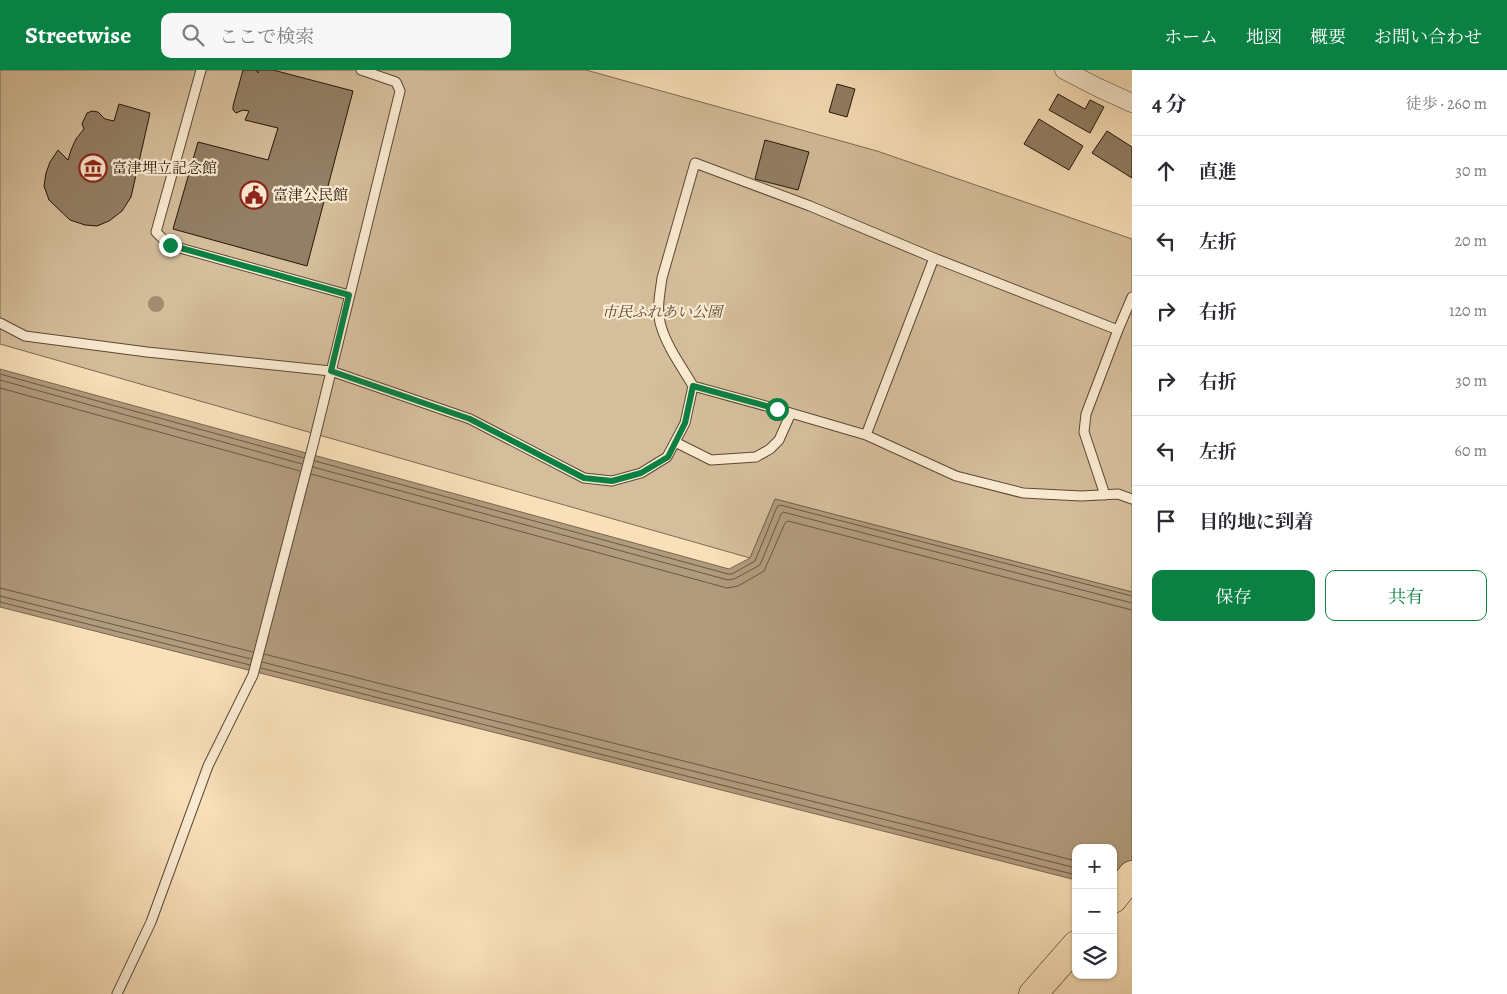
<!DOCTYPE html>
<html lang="ja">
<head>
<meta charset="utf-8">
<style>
  body { margin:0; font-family:Alegreya,"Noto Serif JP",serif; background:#f7f7f7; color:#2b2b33 }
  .controls { position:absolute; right:15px; bottom:15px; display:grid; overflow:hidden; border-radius:10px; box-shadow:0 1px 4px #0004 }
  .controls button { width:45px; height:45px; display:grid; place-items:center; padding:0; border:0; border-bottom:1px solid #e1e1e2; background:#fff; color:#2b2b33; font:25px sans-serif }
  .stop { position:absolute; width:15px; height:15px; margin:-11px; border:4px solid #0b8043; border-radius:50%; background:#fff }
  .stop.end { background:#0b8043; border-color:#fff; box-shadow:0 1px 5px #0008 }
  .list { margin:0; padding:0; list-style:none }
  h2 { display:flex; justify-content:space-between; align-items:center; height:65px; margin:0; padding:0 20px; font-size:21px }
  h2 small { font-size:16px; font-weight:400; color:#7c7c81 }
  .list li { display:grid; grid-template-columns:32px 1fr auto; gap:15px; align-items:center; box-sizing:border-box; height:70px; padding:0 20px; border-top:1px solid #e1e1e2 }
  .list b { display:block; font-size:19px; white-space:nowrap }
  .list em { font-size:16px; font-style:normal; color:#7c7c81 }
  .actions { display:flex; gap:10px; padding:15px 20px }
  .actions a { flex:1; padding:11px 0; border:1px solid #0b8043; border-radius:10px; text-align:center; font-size:18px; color:#0b8043 }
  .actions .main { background:#0b8043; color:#fff }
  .icon { flex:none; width:28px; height:28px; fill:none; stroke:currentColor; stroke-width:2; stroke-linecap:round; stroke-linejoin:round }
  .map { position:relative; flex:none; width:1132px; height:924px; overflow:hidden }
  header { display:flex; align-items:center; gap:30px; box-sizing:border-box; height:70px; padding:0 25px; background:#0b8043; color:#fff }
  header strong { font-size:24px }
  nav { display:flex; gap:28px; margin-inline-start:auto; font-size:18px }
  .search { width:350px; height:45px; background:#f7f7f7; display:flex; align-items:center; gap:12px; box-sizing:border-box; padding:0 18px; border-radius:10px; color:#7c7c81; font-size:19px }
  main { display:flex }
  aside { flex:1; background:#fff }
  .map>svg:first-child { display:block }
</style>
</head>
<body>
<header>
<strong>Streetwise</strong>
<div class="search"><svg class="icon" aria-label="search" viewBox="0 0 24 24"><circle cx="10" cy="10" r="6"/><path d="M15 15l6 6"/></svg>ここで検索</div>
<nav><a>ホーム</a><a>地図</a><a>概要</a><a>お問い合わせ</a></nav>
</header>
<main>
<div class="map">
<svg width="1132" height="924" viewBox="0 0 1132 924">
  <rect width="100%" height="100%" fill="#f9e0b9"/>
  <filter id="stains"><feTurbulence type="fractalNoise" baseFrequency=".004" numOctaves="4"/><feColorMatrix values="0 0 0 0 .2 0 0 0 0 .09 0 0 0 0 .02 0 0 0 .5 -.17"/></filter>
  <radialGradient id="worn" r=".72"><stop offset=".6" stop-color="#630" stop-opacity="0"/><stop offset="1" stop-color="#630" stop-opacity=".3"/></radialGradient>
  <path fill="#d5be9b" stroke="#7d6a52" d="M0,0H586L877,81L1132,169V522L775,429L750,488L0,274Z"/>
  <path fill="#b19b7d" stroke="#79664f" d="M0,299L729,499L750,488L775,429L1132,522V824L1113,819V778H1076V810L0,537Z"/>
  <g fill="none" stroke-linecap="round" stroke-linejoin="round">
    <path stroke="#6b5843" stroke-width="1" d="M0,304L304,388
      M0,310L302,394
      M0,318L300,401
      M315,391L728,504H732L755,491L777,437L780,435L1132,526
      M313,397L728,510L734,509L760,495L781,444L783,442L1132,533
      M311,404L727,518L738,516L764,501L785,453L788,451L1132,540
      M0,518L253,582
      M0,526L251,589
      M0,532L250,595
      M264,584L1076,791
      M262,592L1076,798
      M261,598L1076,805"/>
  </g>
  <path fill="#937f65" stroke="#251609" d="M243,0H256L258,3V0H273L353,21L307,196L173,159L198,72L268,90L278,58L245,50L249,41L243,40L236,43L233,40V36Z
    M837,14L855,19L847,47L829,42Z
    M1058,24L1085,39L1090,30L1104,37L1090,63L1049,40Z
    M119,34L150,43L131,127L122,141L109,151L97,156L85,155L70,150L49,130L44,116L46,103L50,92L58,80L68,90L71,80L76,69L84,59L82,54L87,43L92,41L98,42L105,49L114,51Z
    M1039,49L1083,76L1069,100L1024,74Z
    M1107,61L1132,77V108L1092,83Z
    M765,70L809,82L798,120L755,109Z"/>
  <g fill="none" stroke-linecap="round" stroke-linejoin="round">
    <g stroke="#5a4835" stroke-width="11">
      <path id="lane" d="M201,0L156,162L169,175L349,225
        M0,253L25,266L147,282L331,301L470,349L584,408L612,411L641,403L667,387L685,353L693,316C682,297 667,277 661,256C656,241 660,223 662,208L695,93L810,136L934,188L1118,260
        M693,316L777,339L866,365L956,406L1023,423L1081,426L1118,424L1132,429
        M866,365L934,188
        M675,372L711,390L756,387L770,379L779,370L791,343
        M1105,425L1084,362L1086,344L1118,260L1132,227
        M117,924L151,852L208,696L253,605L314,371L400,21L396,12L361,0"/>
    </g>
    <g stroke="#5a4835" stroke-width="19">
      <path id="street" d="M1064,0L1099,18L1132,33"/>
    </g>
    <g stroke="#251609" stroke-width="29">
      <path id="primary" d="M1113,829L1132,805
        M1033,924L1076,875"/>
    </g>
    <use href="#lane" stroke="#fbebd2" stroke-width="9"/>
    <use href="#street" stroke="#fbebd2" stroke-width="18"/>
    <use href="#primary" stroke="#f9e0b9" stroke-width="28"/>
  </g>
  <circle fill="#a28c70" cx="156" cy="234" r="8"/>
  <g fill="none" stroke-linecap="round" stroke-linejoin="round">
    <path stroke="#0b8043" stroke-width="6" d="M170,175L349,225L331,301L470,349L584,408L612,411L641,403L668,387L685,353L693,316L777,339"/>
  </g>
  <defs>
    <g id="museum-ring" transform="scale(1.4375)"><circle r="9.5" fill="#fbebd2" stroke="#8f2418" stroke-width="1.5"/><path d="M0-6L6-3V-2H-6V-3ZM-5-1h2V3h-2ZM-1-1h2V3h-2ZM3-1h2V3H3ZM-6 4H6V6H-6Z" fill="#8f2418"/></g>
    <g id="civic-ring" transform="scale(1.4375)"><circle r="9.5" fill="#fbebd2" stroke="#8f2418" stroke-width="1.5"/><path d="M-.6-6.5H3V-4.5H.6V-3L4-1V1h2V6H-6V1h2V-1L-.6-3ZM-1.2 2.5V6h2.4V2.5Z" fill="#8f2418"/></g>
  </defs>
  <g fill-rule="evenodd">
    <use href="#museum-ring" x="93" y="98"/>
    <use href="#civic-ring" x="254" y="125"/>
  </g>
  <g text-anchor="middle" stroke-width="4.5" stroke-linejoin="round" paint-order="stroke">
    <g font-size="15" fill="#251609" stroke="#fbebd2" text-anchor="start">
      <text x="112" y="103">富津埋立記念館</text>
      <text x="273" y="130">富津公民館</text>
    </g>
    <g font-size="15" font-style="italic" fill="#5a4835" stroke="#fbebd2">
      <text x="662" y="247">市民ふれあい公園</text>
    </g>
  </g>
  <rect width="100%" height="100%" filter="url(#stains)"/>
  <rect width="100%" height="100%" fill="url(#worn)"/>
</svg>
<div class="controls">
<button>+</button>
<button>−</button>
<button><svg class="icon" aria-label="layers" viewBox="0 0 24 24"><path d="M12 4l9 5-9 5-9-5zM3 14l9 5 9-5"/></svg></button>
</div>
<div class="stop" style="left:777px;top:339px"></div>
<div class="stop end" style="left:170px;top:175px"></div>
</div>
<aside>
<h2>4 分<small>徒歩 · 260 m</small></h2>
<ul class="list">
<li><svg class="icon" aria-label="ahead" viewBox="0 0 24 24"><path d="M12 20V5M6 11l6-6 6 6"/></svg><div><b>直進</b></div><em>30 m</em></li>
<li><svg class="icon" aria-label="left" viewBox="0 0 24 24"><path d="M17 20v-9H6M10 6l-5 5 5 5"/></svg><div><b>左折</b></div><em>20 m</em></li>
<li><svg class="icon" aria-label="right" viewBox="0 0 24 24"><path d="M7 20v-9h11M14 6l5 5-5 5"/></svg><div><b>右折</b></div><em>120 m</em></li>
<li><svg class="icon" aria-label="right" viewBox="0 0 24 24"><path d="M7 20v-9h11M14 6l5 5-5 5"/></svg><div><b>右折</b></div><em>30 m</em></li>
<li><svg class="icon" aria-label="left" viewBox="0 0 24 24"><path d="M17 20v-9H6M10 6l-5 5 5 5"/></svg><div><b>左折</b></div><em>60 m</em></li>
<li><svg class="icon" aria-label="arrive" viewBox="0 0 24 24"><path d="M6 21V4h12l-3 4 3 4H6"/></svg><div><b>目的地に到着</b></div></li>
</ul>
<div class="actions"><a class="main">保存</a><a>共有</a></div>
</aside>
</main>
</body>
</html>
